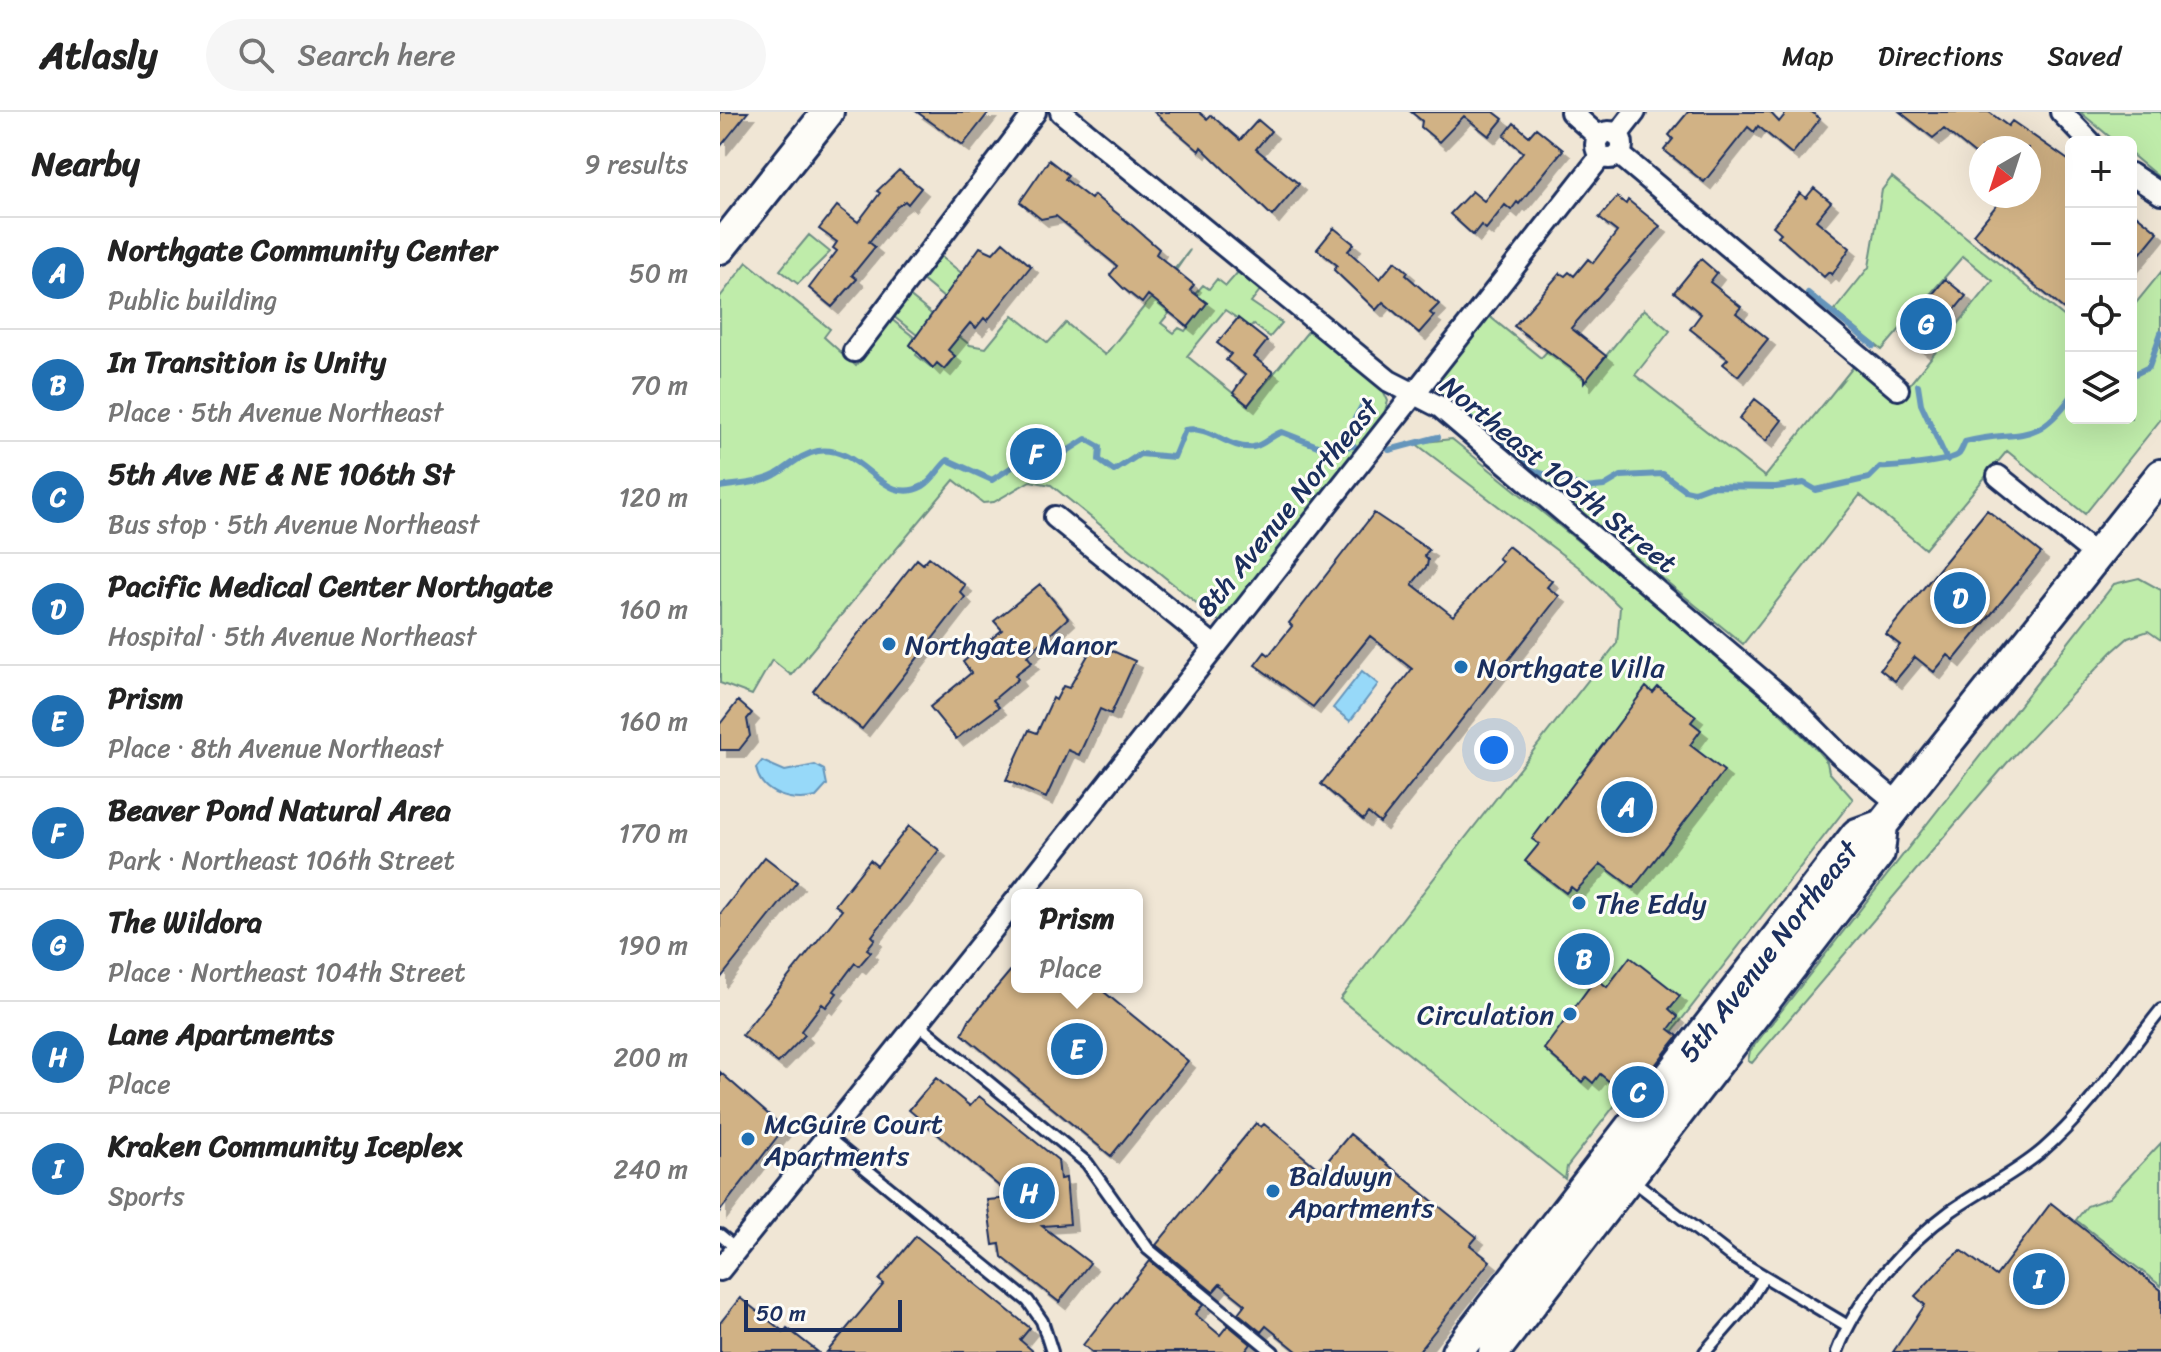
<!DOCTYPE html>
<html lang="en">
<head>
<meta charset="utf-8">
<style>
  body { margin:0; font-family:Sriracha,sans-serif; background:#f6f6f6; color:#222 }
  .controls { position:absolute; right:24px; top:24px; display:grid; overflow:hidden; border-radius:12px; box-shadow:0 8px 32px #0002 }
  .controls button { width:72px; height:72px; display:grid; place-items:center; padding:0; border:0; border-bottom:2px solid #e0e0e0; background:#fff; color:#222; font:40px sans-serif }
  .compass { position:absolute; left:1249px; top:24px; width:72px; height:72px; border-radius:50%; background:#fff; box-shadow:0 8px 32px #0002; rotate:219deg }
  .scale { position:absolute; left:24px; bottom:20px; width:158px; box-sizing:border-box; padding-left:8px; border:4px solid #1b2f5e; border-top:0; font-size:22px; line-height:28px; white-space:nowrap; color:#1b2f5e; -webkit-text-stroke:6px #fdfcf7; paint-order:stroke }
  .you { position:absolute; left:774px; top:638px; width:28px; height:28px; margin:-20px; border:6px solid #fff; border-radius:50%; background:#1a73e8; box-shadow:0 0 0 12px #1a73e833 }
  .badge { display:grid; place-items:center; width:52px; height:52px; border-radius:50%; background:#1f6fb2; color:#fff; font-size:26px; font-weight:700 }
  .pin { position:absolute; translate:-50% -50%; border:4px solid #fff; box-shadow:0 2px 8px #0006 }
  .popup { position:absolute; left:291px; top:777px; width:132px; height:104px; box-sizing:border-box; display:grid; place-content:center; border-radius:12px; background:#fff; filter:drop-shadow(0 2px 6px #0005); font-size:26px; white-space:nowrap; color:#767676 }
  .popup b { font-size:30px; color:#222 }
  .popup::after { content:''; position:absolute; left:50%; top:100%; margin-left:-16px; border:16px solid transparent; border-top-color:#fff }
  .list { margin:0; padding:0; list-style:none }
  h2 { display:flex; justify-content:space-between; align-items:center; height:104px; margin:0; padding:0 32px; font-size:34px }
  h2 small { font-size:26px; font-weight:400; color:#767676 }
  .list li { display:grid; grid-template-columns:52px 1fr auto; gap:24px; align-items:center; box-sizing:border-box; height:112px; padding:0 32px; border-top:2px solid #e0e0e0 }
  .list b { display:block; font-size:30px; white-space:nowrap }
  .list p { margin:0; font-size:26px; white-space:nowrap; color:#767676 }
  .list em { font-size:26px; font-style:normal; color:#767676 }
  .icon { flex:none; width:44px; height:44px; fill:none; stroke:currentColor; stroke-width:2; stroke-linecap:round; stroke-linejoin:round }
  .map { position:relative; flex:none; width:1441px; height:1240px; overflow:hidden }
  header { display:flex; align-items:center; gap:48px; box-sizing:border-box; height:112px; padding:0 40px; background:#fff; border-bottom:2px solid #e0e0e0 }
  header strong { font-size:38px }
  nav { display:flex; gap:44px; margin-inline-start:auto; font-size:28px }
  .search { width:560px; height:72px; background:#f6f6f6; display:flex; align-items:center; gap:20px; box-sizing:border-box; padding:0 28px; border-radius:44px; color:#767676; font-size:30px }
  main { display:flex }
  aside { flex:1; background:#fff }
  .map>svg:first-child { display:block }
</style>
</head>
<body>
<header>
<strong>Atlasly</strong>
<div class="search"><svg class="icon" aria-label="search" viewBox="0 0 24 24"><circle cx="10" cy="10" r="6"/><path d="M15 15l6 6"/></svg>Search here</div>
<nav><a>Map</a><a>Directions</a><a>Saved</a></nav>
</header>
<main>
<aside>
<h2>Nearby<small>9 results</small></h2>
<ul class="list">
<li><span class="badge">A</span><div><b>Northgate Community Center</b><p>Public building</p></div><em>50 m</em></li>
<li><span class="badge">B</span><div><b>In Transition is Unity</b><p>Place · 5th Avenue Northeast</p></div><em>70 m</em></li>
<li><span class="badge">C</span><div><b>5th Ave NE &amp; NE 106th St</b><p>Bus stop · 5th Avenue Northeast</p></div><em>120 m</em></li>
<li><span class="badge">D</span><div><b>Pacific Medical Center Northgate</b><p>Hospital · 5th Avenue Northeast</p></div><em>160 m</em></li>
<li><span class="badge">E</span><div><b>Prism</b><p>Place · 8th Avenue Northeast</p></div><em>160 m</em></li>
<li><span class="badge">F</span><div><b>Beaver Pond Natural Area</b><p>Park · Northeast 106th Street</p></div><em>170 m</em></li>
<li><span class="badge">G</span><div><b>The Wildora</b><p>Place · Northeast 104th Street</p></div><em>190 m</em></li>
<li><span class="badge">H</span><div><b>Lane Apartments</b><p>Place</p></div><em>200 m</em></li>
<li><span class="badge">I</span><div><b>Kraken Community Iceplex</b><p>Sports</p></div><em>240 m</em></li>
</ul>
</aside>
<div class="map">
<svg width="1441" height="1240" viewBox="0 0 1441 1240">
  <defs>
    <filter id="shadow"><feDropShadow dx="7" dy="7" stdDeviation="0" flood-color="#0004"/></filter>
  </defs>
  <rect width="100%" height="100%" fill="#f0e6d5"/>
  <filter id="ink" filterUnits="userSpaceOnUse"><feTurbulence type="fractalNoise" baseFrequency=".0125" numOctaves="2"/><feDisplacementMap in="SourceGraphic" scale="16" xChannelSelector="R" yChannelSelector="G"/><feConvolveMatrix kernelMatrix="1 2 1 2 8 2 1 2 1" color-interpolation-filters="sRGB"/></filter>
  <g filter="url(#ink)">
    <path fill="#bfecaa" stroke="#6d8e84" stroke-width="2" d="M1360,0H1441V67L1411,42V30H1396Z
      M1172,65L1351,210V306H1411V197L1441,160V307L1365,402L1287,339L1205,437L1140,383L1023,532L720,285L719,267L769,204L821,246L829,237L881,250L924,197L950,219L915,263L1045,365L1134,254L1177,288L1273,169L1243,144L1162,238L1114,199L1149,155L1162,78Z
      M89,123L110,140L78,172L60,158Z
      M470,138L452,164L450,200L441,211L454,221L459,216L465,219L487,191L475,182L483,173L489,177L497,167L506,174L519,159L541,177L531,190L562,211L550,225L533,212L530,215L505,198L467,244L528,293L590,217L662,276L668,289L664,302L500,510L331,373L310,369L274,390L263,391L234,368L71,563L52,548L32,583L0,571V185L27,150L110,217L104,225L136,254L171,207L195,226L190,233L198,239L196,243L212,256L217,251L225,257L235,244L197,223L173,204L188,183L250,233L266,236L293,203L328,231L346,211L385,243Z
      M218,142L276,189L224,186L200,166Z
      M732,327L1016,557L1096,637L1107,650L1109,660L1133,687L847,1055L845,1067L620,887L897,531L900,495L860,456L695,331Z
      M1419,466L1441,478V528L1428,519L1408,526L1392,540L1287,651L1032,951L1028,949L1030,939L1394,472Z
      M1441,1031V1174L1356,1108L1367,1094L1389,1086Z"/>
    <path fill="#97d9f9" stroke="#6595bb" stroke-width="2" d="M642,559L658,572L630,609L613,596Z
      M42,649L65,659L95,653L104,658L107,673L96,685C72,691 41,683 36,656Z"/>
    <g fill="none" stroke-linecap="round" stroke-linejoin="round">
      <path stroke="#6595bb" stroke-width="6" d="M1088,181L1154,234
        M1411,264L1429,255L1441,221
        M1198,273L1201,292L1227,348
        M747,304L815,359L865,376L884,374L901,364L943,362L965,378L974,380L990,374L1056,375L1084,371L1096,378L1149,366L1160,355C1172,356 1231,350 1239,342C1242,338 1243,334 1245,330C1298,316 1313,337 1351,285
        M618,338L643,292
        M669,338L718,325
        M0,375C18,372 38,372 55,363C69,355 81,342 98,339C144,333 162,396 203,374C213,369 219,355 228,348L272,368L300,350L333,348L366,327L380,335L379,348L394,359L420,342L454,345L465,318C491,313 508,338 533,335C545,333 551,323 562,320L605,337L634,334"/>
    </g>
    <path fill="#d1b285" stroke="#1b2f5e" stroke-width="2" filter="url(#shadow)" d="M0,0H28L0,35Z
      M197,0H269L243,33Z
      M434,0H479L487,7L491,3L520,28L538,8L551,19L536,37L579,72L552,104L481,35L479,39Z
      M691,0H774L783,7L769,24L744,4L719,30L701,15L702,9Z
      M968,0H1050L1059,10L1067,0H1092L1100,7L1072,42L1038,14L1034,20L1028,15L984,70L944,38L953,27L949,23Z
      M1180,0H1269L1288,14L1292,9L1351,50V203L1253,122L1284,84H1309V36H1261V47L1224,17L1213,26Z
      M794,11L809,24L816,16L843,38L799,92L797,90L791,98L785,93L766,117L761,113L753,123L730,102L752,79L764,89L803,40L784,24Z
      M329,48L348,63L345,67L371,87L374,83L413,114L439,137L436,142L474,173L470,178L487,191L468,215L428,183L422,191L403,176L390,163L397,154L336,104L321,107L300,90Z
      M179,58L201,76L188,92L185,89L177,95L149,130L155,135L132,163L137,167L112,195L89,176L117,139L113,136L117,130L99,117L117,94L138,110L160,81L157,79Z
      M1094,76L1111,90L1096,108L1130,136L1112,163L1109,160L1104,165L1058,124L1061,121L1053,114L1080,81L1086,86Z
      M897,85L906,92L908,88L940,114L851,216L886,244L864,271V266L794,214L840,161L845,164L849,160L854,164L868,147L873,151L897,120L879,106Z
      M1411,98L1438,120L1411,153Z
      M614,116L634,132L628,139L660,167L675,149L688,160L686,163L719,192L710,201L714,204L699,221L663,190L656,198L614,158L617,153L597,137Z
      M283,130L311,154L267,209L264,206L256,216L250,211L228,238L235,244L224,257L217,251L213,256L190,233L260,135L273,141Z
      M981,147L997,161L990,170L1021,195L1016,201L1048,227L1018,264L1003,252L1008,247L970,217L981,202L954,180Z
      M1225,167L1246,184L1202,238L1181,221Z
      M518,206L547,229L534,245L553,260L528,293L513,281L525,263L506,248L511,242L497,231Z
      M1035,287L1062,308L1046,329L1019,307Z
      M1267,398L1321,441L1234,548L1228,543L1214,560L1195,545L1175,569L1160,557L1180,533L1166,522Z
      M654,401L709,438L704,444L708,448L707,454L692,472L733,504L782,449L778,446L788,434L832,469L827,475L839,484L660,711L648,701L643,708L601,672L692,557L650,524L593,595L535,553L545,540L549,543L572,514L569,511Z
      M209,445L245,473L240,480L245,485L142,617L93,579L197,447L203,452Z
      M320,472L348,506L307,544L312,550L295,563L298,567L273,588L279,595L236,627L210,595L251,561L243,550L282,518L274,509Z
      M375,531L415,549L391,602L380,597L359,643L348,638L326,686L286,668L309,618L317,621L333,586L336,588L343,574L349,576Z
      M926,575L933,581L938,575L976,604L971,610L981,618L970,633L1004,659L913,776L881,752L856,779L851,775L846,781L805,749L819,732L812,727Z
      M18,589L32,601L27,607L30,624L19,638H0V612Z
      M189,714L219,738L152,824L155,827L147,837L151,840L139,854L135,851L114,879L117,881L106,895L102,892L81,919L85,923L58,951L22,923L122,798L115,793L150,748L157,754Z
      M45,745L77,770L0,867V802Z
      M910,845L960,884L949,897L958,905L949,917L958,924L924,967L915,960L901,979L880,962L873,971L866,965L862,970L824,937L876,866L887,875Z
      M297,851V875H378L468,949L391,1044L242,922L249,908Z
      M0,960L64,1016L0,1099Z
      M216,966L250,994L259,984L338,1048L340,1067L346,1066L350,1112L322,1114L370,1151L339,1190L282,1145L280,1132L273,1133L267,1088L293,1086L189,998Z
      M536,1011L541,1015L544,1012L600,1058L630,1022L757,1125L750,1133L770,1149L698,1240H578L546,1214L541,1220L518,1201L525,1192L500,1172L493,1180L436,1133Z
      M1331,1091L1441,1178V1240H1173L1205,1193L1195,1184L1229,1148L1241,1138L1276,1164Z
      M196,1124L310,1216L300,1228L314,1240H107L164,1172L159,1168Z
      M430,1149L483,1193L475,1202L500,1223L508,1213L531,1232L525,1240H372L363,1233Z
      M20,1186L64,1220L67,1216L98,1240H0V1211Z"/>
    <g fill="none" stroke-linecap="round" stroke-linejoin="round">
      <g stroke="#1b2f5e" stroke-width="16">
        <path id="lane" d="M198,912L367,1051L428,1137L553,1240
          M107,1025L308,1189L322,1209L332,1240
          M910,1066L1012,1145L1128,1214
          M0,1123L17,1137
          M985,1240L1026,1193L1043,1166
          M1117,1240C1137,1185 1185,1133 1231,1099C1261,1078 1295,1062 1323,1038C1369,998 1403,945 1441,898"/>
      </g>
      <g stroke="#1b2f5e" stroke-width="26">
        <path id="street" d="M341,0L669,269L720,295L1072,594L1119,642L1179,692
          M851,0L879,25
          M1341,0L1370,30
          M876 33a13 13 0 1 1 26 0a13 13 0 1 1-26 0Z
          M897,23L915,0
          M899,42L1178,277
          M1411,62L1441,82
          M134,239L315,0
          M1278,364L1377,444
          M335,405L493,533
          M300,783L881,44
          M0,1158L297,787"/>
      </g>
      <g stroke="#1b2f5e" stroke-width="36">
        <path id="secondary" d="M0,136L108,0
          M737,1240L1137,722L1162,713L1441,363
          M774,1240L1159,741L1162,713"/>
      </g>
      <use href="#lane" stroke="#fdfcf7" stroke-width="10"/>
      <use href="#street" stroke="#fdfcf7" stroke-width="20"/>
      <use href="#secondary" stroke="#fdfcf7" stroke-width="30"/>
    </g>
  </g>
  <g fill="#1f6fb2" stroke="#fdfcf7" stroke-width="3">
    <circle cx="169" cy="532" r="8"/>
    <circle cx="741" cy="555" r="8"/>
    <circle cx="859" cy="791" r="8"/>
    <circle cx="850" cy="902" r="8"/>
    <circle cx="28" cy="1027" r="8"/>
    <circle cx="553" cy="1079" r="8"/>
  </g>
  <g text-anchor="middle" stroke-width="6" stroke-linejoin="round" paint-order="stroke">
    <g font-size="28" fill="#1b2f5e" stroke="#fdfcf7">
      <text transform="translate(839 362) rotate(39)" y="10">Northeast 105th Street</text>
      <text transform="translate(567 395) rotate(-51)" y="10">8th Avenue Northeast</text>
      <text transform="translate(1048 839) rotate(-52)" y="10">5th Avenue Northeast</text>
    </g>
    <g font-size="28" fill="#1b2f5e" stroke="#fdfcf7" text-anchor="start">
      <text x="185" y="542">Northgate Manor</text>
      <text x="757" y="565">Northgate Villa</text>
      <text x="875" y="801">The Eddy</text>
      <text x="834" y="912" text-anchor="end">Circulation</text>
      <text x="44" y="1021">McGuire Court<tspan x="44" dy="32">Apartments</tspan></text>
      <text x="569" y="1073">Baldwyn<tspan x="569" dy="32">Apartments</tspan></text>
    </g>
  </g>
</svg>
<div class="controls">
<button>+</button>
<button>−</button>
<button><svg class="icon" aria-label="locate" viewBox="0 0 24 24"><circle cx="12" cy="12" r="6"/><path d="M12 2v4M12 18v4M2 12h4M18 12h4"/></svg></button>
<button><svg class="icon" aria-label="layers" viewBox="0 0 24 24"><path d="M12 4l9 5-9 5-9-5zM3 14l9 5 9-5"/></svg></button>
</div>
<svg class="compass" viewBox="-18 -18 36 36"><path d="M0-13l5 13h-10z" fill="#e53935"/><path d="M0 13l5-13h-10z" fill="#767676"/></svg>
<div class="scale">50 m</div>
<div class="you"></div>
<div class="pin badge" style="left:907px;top:695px">A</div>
<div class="pin badge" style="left:864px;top:847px">B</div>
<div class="pin badge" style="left:918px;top:980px">C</div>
<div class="pin badge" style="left:1240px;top:486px">D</div>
<div class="pin badge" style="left:357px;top:937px">E</div>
<div class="popup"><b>Prism</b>Place</div>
<div class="pin badge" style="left:316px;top:342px">F</div>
<div class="pin badge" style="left:1206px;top:212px">G</div>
<div class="pin badge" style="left:309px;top:1081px">H</div>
<div class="pin badge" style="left:1319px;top:1167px">I</div>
</div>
</main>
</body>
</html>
